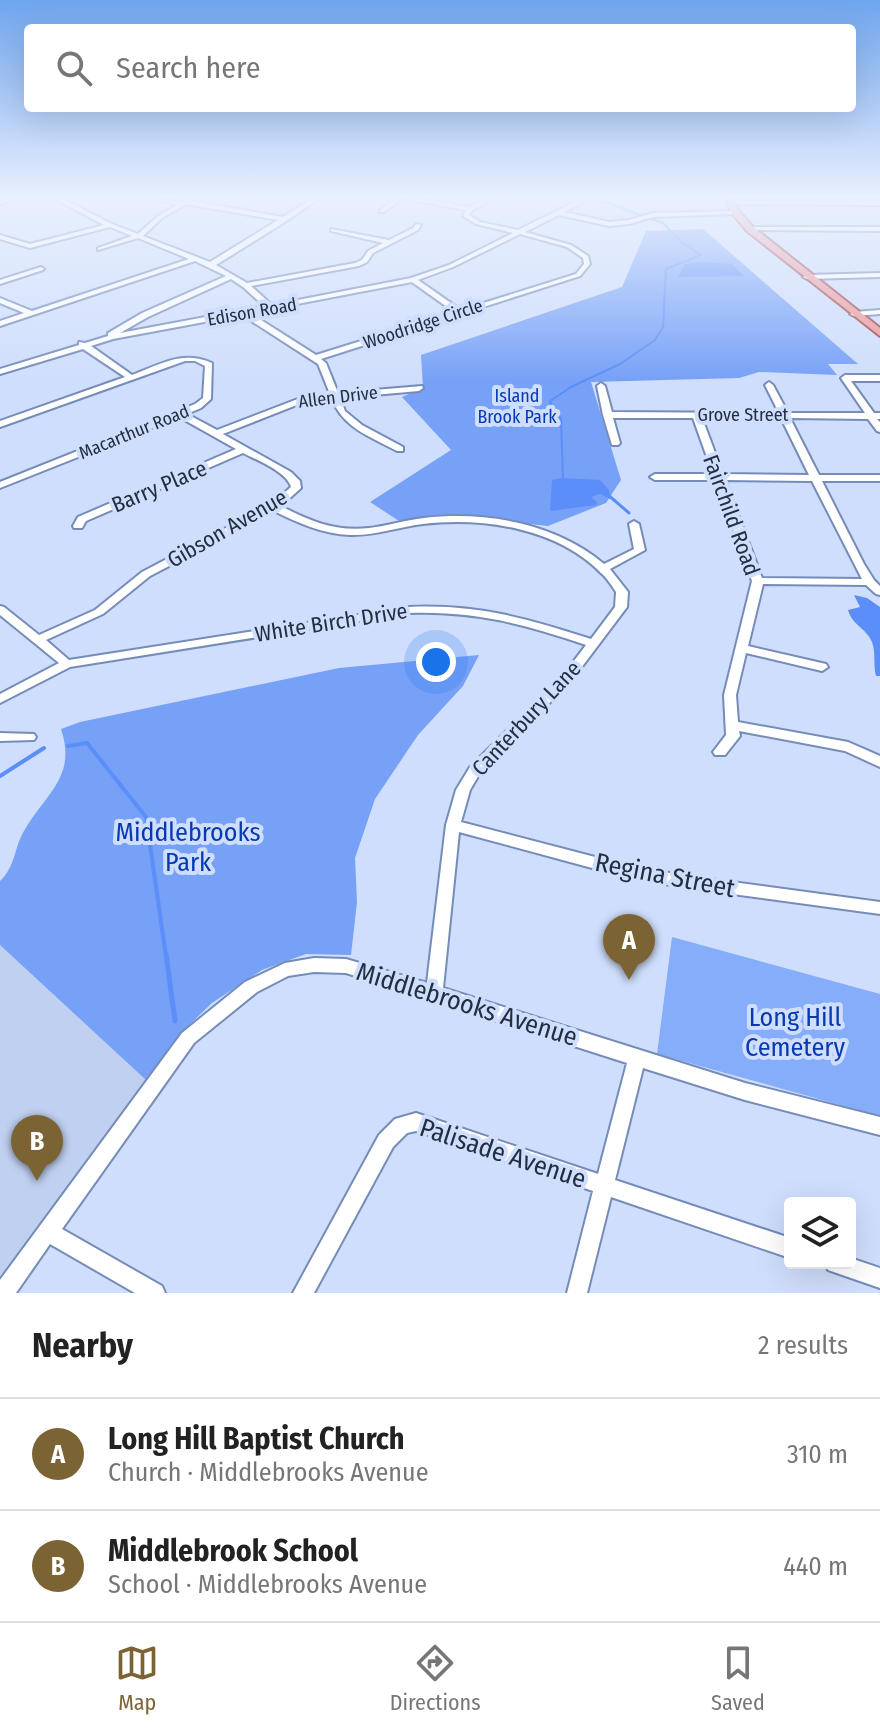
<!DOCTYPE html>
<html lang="en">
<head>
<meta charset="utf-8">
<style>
  body { margin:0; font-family:"Fira Sans Condensed",sans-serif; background:#f6f6f6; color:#222 }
  .controls { position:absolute; right:24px; bottom:24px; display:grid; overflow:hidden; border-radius:8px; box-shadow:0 8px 32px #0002 }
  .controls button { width:72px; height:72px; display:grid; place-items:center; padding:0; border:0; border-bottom:2px solid #e0e0e0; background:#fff; color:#222; font:40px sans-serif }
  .you { position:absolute; left:436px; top:662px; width:28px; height:28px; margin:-20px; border:6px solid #fff; border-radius:50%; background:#1a73e8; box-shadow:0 0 0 12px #1a73e833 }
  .badge { display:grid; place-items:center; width:52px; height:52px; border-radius:50%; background:#7b6334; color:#fff; font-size:26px; font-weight:700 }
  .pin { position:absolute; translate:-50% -66px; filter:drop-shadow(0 2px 4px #0008) }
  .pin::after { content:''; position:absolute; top:42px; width:28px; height:24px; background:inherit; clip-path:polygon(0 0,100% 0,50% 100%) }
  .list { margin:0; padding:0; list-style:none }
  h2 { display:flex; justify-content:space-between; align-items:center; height:104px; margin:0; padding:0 32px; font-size:34px }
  h2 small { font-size:26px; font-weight:400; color:#767676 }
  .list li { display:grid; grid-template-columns:52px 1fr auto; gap:24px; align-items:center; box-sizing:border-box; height:112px; padding:0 32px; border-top:2px solid #e0e0e0 }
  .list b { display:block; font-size:30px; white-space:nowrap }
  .list p { margin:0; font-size:26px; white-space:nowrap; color:#767676 }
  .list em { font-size:26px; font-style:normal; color:#767676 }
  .icon { flex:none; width:44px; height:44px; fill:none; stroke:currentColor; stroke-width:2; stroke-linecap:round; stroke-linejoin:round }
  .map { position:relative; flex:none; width:880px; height:1293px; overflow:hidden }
  .search { position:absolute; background:#fff; box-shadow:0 8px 32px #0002; left:24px; right:24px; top:24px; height:88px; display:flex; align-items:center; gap:20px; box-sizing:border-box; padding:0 28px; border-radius:8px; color:#767676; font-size:30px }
  .sheet { height:328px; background:#fff }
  nav { display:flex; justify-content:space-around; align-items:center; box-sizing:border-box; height:112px; border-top:2px solid #e0e0e0; background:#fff; font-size:22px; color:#767676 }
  nav a { display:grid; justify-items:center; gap:4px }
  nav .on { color:#7b6334 }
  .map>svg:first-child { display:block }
</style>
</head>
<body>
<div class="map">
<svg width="880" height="1293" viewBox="0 0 880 1293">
  <rect width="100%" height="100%" fill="#cfdefc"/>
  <path fill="#bfd0f1" d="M0,945L146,1080L0,1282Z"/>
  <path fill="#86adfa" d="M672,937L880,994V1116L657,1054Z"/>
  <path fill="#77a1f7" d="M703,229L858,364H828L837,375L759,372L739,378L591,382L621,480L606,503L548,526L454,516L399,521L370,502L451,450L402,397L423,388L421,355L622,287L646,231Z
    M479,655L463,686L418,735L375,799L355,858L357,902L351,955L306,954L262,970L212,1003L183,1031L146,1080L0,945V881C16,866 14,847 24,831C46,793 77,777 61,729L80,722L339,668Z"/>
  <path fill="#5b8ef8" d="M701,262L732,264L744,276L678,277L685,264Z
    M562,478L600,480L609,490L610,499L600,494L591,497L597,502L596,505L550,511L552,480Z
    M854,595L867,598L880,607V676H876C873,665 876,652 872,642C867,629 852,625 848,610L860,607Z"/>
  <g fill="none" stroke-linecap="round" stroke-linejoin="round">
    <path stroke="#5b8ef8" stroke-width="2" d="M590,200L609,203L640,215
      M563,480L561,418L556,415L550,401L571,387L620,364L655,340L663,327L666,269L701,255L681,242L663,223L649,218"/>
    <path stroke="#5b8ef8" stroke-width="3" d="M607,494L629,513"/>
    <path stroke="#5b8ef8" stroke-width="4" d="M68,746L87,743L146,817L166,956
      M0,776L44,748"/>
    <path stroke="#5b8ef8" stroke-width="5" d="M166,954L175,1021"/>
    <g stroke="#758cb9" stroke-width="4">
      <path id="minor" d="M4,199H15L0,204V200Z
        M55,199H63L112,224L138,234L158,216L177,205L158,199L181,202L186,199H194L191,201L283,217L311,199H318L288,220L216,265L247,283L355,263L362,260L368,251L383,243L331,231V229L389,240L413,228L416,224L421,225L418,230L373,253L367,262L359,266L251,286L272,305L411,278L449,265L513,233L476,224L463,216L466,210L406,199H421L469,207L486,199H494L472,210L469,215L480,222L518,230L581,199H589L564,212L609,222L629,220L653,213L737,211L735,214L653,217L629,224L609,226L559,215L525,232L571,245L588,256L590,264L580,276L321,359L326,363L338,393L422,386L423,388L419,391L340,398L345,411L362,425L403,447V451H397C371,437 343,428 332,399L307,401L223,434L291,472L300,481L301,488L281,506C309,521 337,532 369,528C387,526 405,520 424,518C486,511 555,523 604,564L634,549L629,524L634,521L639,524L645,550L610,569L628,592L627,607L572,680L480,773L470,790L461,822L618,863L680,875L880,902V914L680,887L618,875L459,832L443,988L745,1083L880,1117V1135L745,1100L643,1068L615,1180L790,1238V1258L611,1197L587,1293H567L593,1191L416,1131L407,1133L393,1147L314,1293H293L379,1135L395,1119L416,1113L598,1174L627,1063L346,973L314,972L288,976L257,992L194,1043L62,1229L162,1286L165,1293H135L50,1244L16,1293H0V1280L182,1033L245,982L285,963L314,958L346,959L427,983L446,825L456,790L470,767L564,674L586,645C524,624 476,611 409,613L70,667L0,703V694L59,663L0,615V606L4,607L39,635L95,610L142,572L270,505L291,487C287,472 257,460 243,453L86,521L82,528H74L73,526L78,517L236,449L179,417L0,488V482L195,404L203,398L205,366L195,361H185L0,427V421L125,377L83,349L0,374V369L79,345V342L85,343L108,336V333L142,313L226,276L195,261L0,326V321L24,313L0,303V298L32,311L189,259L138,238L98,250V248L132,236L110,227L30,248L0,239V235L30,244L104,225ZM186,204L278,220L210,262L143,236L162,218ZM520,234L567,247L583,258L584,264L576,274L461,310L418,280L453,267ZM231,279L243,287L264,306L120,333L148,317ZM412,282L454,312L316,355L250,313ZM242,315L318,364L330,394L303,397L217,430L187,414L201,408L211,399L212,363C182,350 161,364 132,375L91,346L113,339ZM274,511C298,523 323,534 350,535C375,536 398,527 423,524C483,517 557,528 601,573C607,578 612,586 616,592L615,607L591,639C527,618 476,604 409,607L69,660L46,640L103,614L150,576Z
        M395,199H402L384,212H380V210Z
        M731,201H880V205L729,204Z
        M750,227H880V231L748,230L747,229Z
        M41,267L44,269L43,270L0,284V280Z
        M880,273V277L807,279L803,277L807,275Z
        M880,310V314L854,316L850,314L854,312Z
        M845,375H880V381H851L874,413H880V419H877L880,422V432L877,431L868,419L790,418L819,475H880V481H822L864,564L874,580L880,586V595L876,594L866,585L763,584L748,646L826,664L828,667L822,671L746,653L736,695L738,722L848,742L880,756V767L845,751L739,731L740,736L725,755H715L713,752L726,735L724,695L752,581L715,480H655L650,477L655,474H713L693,418H613L620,443L618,445H612L603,415L597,386L601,383L605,386L612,412L779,413L765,385L769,382L773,385L788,413H865L841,378ZM702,418H781L809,475L723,474ZM725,480L812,481L862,579L762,578Z
        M0,733L34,734L36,737L34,740L0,741Z
        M850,1258L880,1268V1288L828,1270L825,1263H850Z"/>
    </g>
    <g stroke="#9f464d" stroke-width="4">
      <path id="major" d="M726,199H734L739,211L753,227L880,328V336L747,231L731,212Z"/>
    </g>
    <use href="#minor" fill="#fff" fill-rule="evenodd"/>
    <use href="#major" fill="#ed9898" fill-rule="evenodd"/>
  </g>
  <linearGradient id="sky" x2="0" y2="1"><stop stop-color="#6fa5ee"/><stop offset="0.52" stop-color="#e9f0fe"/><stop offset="1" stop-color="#e9f0fe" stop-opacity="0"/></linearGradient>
  <rect width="880" height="380" fill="url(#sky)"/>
  <g text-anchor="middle" stroke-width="8" stroke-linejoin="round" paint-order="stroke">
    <g font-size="18" fill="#242e41" stroke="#cfdefc">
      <text transform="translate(252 312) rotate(-10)" y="6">Edison Road</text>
      <text transform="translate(423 324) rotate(-18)" y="6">Woodridge Circle</text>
      <text transform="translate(338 397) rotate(-7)" y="6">Allen Drive</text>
      <text x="743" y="421">Grove Street</text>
      <text transform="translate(134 432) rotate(-22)" y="6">Macarthur Road</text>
    </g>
    <g font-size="18" fill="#0639b2" stroke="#cfdefc">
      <text x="517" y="402">Island<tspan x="517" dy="21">Brook Park</tspan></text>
    </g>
    <g font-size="22" fill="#242e41" stroke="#cfdefc">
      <text transform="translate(159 486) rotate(-23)" y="8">Barry Place</text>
      <text transform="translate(732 515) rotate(70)" y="8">Fairchild Road</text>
      <text transform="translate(227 528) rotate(-30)" y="8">Gibson Avenue</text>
      <text transform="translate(331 622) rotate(-9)" y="8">White Birch Drive</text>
      <text transform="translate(526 718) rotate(-47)" y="8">Canterbury Lane</text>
    </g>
    <g font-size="26" fill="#0639b2" stroke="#cfdefc">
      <text x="188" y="841">Middlebrooks<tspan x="188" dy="30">Park</tspan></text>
      <text x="795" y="1026">Long Hill<tspan x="795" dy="30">Cemetery</tspan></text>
    </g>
    <g font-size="26" fill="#242e41" stroke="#cfdefc">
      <text transform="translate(665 875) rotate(11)" y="9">Regina Street</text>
      <text transform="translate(467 1004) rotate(17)" y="9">Middlebrooks Avenue</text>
      <text transform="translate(503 1153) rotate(18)" y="9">Palisade Avenue</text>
    </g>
  </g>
</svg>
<div class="controls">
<button><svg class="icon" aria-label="layers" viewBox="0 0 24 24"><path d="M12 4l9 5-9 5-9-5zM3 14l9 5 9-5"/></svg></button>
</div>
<div class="you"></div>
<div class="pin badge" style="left:629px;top:980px">A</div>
<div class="pin badge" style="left:37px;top:1181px">B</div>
<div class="search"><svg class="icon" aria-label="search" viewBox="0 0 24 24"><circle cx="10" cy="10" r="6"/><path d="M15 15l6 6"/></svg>Search here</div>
</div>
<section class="sheet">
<h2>Nearby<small>2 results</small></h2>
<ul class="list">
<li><span class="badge">A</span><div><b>Long Hill Baptist Church</b><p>Church · Middlebrooks Avenue</p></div><em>310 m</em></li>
<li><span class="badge">B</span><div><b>Middlebrook School</b><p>School · Middlebrooks Avenue</p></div><em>440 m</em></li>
</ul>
</section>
<nav>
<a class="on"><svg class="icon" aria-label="map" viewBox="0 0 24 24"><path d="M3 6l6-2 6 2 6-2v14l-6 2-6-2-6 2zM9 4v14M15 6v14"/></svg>Map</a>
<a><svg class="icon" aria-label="directions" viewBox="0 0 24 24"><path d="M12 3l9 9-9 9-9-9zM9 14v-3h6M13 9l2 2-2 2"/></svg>Directions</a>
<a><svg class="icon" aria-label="saved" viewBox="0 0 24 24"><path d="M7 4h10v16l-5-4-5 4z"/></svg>Saved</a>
</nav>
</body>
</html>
